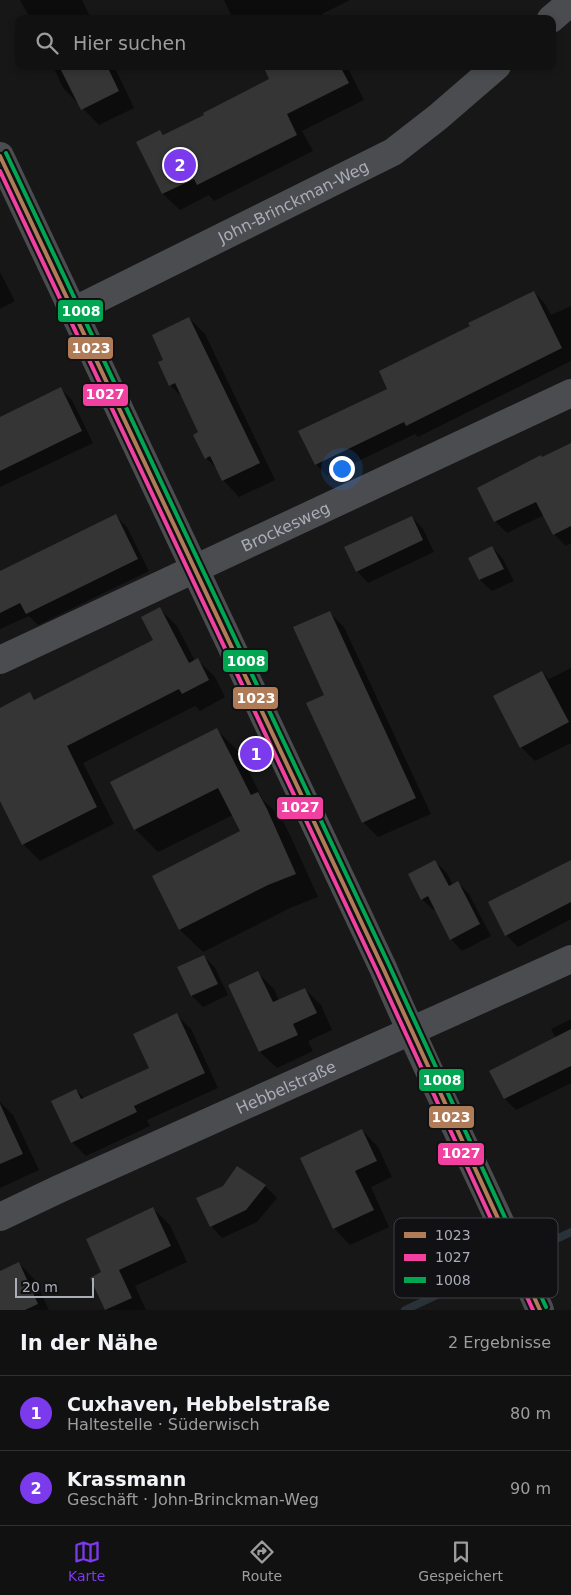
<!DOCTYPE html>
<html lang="de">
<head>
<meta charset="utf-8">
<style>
  body { margin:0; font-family:"DejaVu Sans",sans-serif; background:#1e1f1f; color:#f1f3f6 }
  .scale { position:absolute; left:15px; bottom:12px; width:79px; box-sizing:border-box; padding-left:5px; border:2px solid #a8adb8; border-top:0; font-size:14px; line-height:18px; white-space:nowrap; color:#a8adb8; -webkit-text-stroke:4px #111113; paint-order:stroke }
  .you { position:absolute; left:341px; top:468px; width:18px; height:18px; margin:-12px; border:4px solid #fff; border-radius:50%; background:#1a73e8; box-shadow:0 0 0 8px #1a73e833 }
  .badge { display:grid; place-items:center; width:32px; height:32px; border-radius:50%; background:#7c3aed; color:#fff; font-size:16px; font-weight:700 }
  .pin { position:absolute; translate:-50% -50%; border:2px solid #fff; box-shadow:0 1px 5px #0006 }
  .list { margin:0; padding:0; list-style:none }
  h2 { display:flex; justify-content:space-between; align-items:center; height:65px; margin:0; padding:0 20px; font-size:21px }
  h2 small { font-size:16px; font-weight:400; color:#9c9d9f }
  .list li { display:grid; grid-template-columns:32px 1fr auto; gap:15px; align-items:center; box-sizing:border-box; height:75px; padding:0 20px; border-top:1px solid #303131 }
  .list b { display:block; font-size:19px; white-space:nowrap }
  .list p { margin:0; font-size:16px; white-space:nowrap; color:#9c9d9f }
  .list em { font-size:16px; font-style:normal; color:#9c9d9f }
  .icon { flex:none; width:28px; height:28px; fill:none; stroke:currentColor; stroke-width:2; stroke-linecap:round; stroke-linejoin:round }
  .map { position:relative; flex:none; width:571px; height:1310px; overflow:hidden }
  .search { position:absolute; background:#111; box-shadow:0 2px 8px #0003; left:15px; right:15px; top:15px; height:55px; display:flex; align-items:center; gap:12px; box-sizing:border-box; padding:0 18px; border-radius:10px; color:#9c9d9f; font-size:19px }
  .sheet { height:215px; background:#111 }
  nav { display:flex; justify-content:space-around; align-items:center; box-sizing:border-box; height:70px; border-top:1px solid #303131; background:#111; font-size:14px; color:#9c9d9f }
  nav a { display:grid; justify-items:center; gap:2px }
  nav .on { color:#7c3aed }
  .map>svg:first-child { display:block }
</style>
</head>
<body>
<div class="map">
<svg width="571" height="1310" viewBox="0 0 571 1310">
  <rect width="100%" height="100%" fill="#171717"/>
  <path fill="#0007" d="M20,0H82L91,19H32L28,14Z
    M224,0H350L322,14L324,19H233Z
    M53,66H114L134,108L99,125L63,88Z
    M278,66H347L364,100L302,131L313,151L214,201L209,195L180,210L163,194L138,143L160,131L165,136L271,80Z
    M0,272L15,301L0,309Z
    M534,292L545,304L551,315L571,306V361L418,437L415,434L327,476L316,464L389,389L472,327Z
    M189,318L205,334L275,480L239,497L223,480L218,470L206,458L200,433L184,399L170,385Z
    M61,389L72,400L93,443L0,487V418Z
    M571,445V543L566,546L554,534L544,515L507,533L495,521L543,458Z
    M116,516L127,527L149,571L38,625L29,616L0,629V572Z
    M412,517L423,529L434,552L368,583L357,571Z
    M492,547L503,559L514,581L492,591L480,580L470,559Z
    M160,609L177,626L195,661L198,660L215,677L225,697L200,711L195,706L83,763L114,824L40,861L23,844L1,801L0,802V709L30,694L36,701L155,640Z
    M329,612L344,627L431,814L378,837L363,822L326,696Z
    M571,668V743L535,761L521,747L542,672L549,679Z
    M217,730L239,752L263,800L280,816L289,833L318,897L290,908L203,952L180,930L153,876L242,832L233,815L158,852L136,830L112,783Z
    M571,860V919L518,947L506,935L490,903Z
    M435,862L447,873L453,885L458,883L469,894L491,936L462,951L451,939L435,909L433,910L422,899Z
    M204,956L215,968L228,995L203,1007L192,996Z
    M258,973L274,989L279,1001L305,989L321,1005L332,1030L308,1041L313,1051L277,1068L260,1052L230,986Z
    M177,1015L191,1029L218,1088L147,1120L150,1126L86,1156L72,1142L76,1090L85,1099L151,1068Z
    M571,1019V1083L516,1110L505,1099L491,1072L556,1039L551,1029Z
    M0,1102L13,1115L39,1170L0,1188Z
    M362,1130L378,1147L392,1177L371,1187L389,1227L350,1245L334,1228Z
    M238,1168L265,1186L277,1198L257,1222L222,1238L211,1226L224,1187Z
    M153,1209L170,1225L187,1262L135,1286L146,1310H106L91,1278L103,1273Z
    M19,1263L35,1280L49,1310H0V1272Z"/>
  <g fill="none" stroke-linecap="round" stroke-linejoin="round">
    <path stroke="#2a3239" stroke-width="8" d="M405,1310L571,1232"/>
  </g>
  <path fill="#353536" d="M59,66H107L119,91L81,110Z
    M263,66H340L349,83L287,114L297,135L197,185L194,179L162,194L136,142L160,130L163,135L204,115L203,113L269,79Z
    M534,291L562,348L406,426L404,422L315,465L298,431L387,389L379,371L470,326L468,323Z
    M189,317L260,463L222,481L210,456L205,459L193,435L198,432L175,383L169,386L158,362L163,360L152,335Z
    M61,387L82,431L0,471V417Z
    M571,443V526L553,535L536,502L494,522L477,488L541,455L542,457Z
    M116,514L138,559L26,614L20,603L0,613V571Z
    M412,516L423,540L356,572L344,547Z
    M492,546L504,569L479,580L468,558Z
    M160,607L189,663L198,658L209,680L182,694L179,689L67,746L97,807L22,845L0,801V708L30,692L34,700L153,640L141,617Z
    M330,611L416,798L362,823L306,703L324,695L293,627Z
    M542,671L569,722L520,748L493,696Z
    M217,728L251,795L258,792L267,809L296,874L268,885L179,930L152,876L240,831L218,788L134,830L110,782Z
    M435,860L449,886L458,881L480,924L450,940L428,896L421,900L408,874Z
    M571,860V902L505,936L488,902Z
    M204,955L218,984L191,996L177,967Z
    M258,971L273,1002L305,988L317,1013L293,1024L298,1035L259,1052L228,985Z
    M177,1013L205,1073L134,1106L137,1112L71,1143L51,1101L76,1089L81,1099L149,1068L133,1034Z
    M571,1029V1066L504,1099L489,1071Z
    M0,1104L23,1154L0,1164Z
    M362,1129L377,1161L355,1171L374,1210L333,1229L300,1158Z
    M237,1166L266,1185L246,1210L210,1227L196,1198L223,1186Z
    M153,1207L171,1246L119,1270L132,1298L105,1310L90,1278L101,1272L86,1239Z
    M19,1262L38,1304L25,1310H0V1271Z"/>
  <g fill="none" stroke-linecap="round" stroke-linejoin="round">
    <g stroke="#4b4c50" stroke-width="28">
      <path d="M551,19L571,2"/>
      <path id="s1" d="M73,311L393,152L438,117L497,66"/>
      <path id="s2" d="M0,660L571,393"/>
      <path id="s3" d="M0,1217L59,1189L571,959"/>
    </g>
    <path stroke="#4b4c50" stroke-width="28" d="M0,156L383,968C432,1083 490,1195 540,1310"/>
    <g stroke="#111113" stroke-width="8">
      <path id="bus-1" d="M0,156L383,968L540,1310"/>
    </g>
    <g stroke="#111113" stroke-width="8">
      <path id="bus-2" d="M0,171L377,971L533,1310"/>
    </g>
    <g stroke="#111113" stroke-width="8">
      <path id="bus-3" d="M6,153L389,965L546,1307"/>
    </g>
    <use href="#bus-1" stroke="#b07c57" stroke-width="4"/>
    <use href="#bus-2" stroke="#f240a1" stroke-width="4"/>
    <use href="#bus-3" stroke="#00a651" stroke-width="4"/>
  </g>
  <g text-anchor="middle" stroke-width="5" stroke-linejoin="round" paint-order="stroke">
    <g font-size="16" fill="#a8adb8" stroke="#111113">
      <text dy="6" stroke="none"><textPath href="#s1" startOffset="246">John-Brinckman-Weg</textPath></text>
      <text dy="6" stroke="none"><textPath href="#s2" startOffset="315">Brockesweg</textPath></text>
      <text dy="6" stroke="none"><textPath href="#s3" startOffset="314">Hebbelstraße</textPath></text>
    </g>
  </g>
  <rect x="394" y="1218" width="164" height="80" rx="8" fill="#111113" stroke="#3e4045" stroke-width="1"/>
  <rect x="404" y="1232" width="22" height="6" fill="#b07c57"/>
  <rect x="404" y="1254" width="22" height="7" fill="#f240a1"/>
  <rect x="404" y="1277" width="22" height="6" fill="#00a651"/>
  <g font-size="14" fill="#a8adb8">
    <text x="435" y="1240">1023</text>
    <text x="435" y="1262">1027</text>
    <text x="435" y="1285">1008</text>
  </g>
  <g stroke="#111113" stroke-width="2">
    <rect x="57" y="299" width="47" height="24" rx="5" fill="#00a651"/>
    <rect x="67" y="336" width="47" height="24" rx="5" fill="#b07c57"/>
    <rect x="82" y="383" width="47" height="24" rx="5" fill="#f240a1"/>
    <rect x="222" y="649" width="47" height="24" rx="5" fill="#00a651"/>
    <rect x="232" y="686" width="47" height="24" rx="5" fill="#b07c57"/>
    <rect x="276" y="796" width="48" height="24" rx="5" fill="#f240a1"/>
    <rect x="418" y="1068" width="47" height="24" rx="5" fill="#00a651"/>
    <rect x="428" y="1105" width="47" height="24" rx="5" fill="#b07c57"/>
    <rect x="437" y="1142" width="48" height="24" rx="5" fill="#f240a1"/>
  </g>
  <g font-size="14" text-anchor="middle" font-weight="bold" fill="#fff">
    <text x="81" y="316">1008</text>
    <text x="91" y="353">1023</text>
    <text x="105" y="399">1027</text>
    <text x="246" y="666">1008</text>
    <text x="256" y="703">1023</text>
    <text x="300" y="812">1027</text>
    <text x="442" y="1085">1008</text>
    <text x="451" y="1122">1023</text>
    <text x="461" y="1158">1027</text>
  </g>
</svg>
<div class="scale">20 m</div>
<div class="you"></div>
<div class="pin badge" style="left:256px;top:754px">1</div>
<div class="pin badge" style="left:180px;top:165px">2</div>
<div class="search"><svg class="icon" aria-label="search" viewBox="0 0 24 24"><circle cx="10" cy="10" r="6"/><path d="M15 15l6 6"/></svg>Hier suchen</div>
</div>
<section class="sheet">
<h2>In der Nähe<small>2 Ergebnisse</small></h2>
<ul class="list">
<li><span class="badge">1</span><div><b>Cuxhaven, Hebbelstraße</b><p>Haltestelle · Süderwisch</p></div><em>80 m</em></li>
<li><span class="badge">2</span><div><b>Krassmann</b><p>Geschäft · John-Brinckman-Weg</p></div><em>90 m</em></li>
</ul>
</section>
<nav>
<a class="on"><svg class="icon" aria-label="map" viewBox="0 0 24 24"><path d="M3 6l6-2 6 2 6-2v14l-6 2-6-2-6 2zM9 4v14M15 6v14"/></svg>Karte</a>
<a><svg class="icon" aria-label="directions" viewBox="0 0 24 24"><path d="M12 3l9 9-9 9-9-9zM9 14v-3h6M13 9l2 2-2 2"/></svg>Route</a>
<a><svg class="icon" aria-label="saved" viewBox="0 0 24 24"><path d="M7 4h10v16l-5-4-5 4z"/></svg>Gespeichert</a>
</nav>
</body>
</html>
